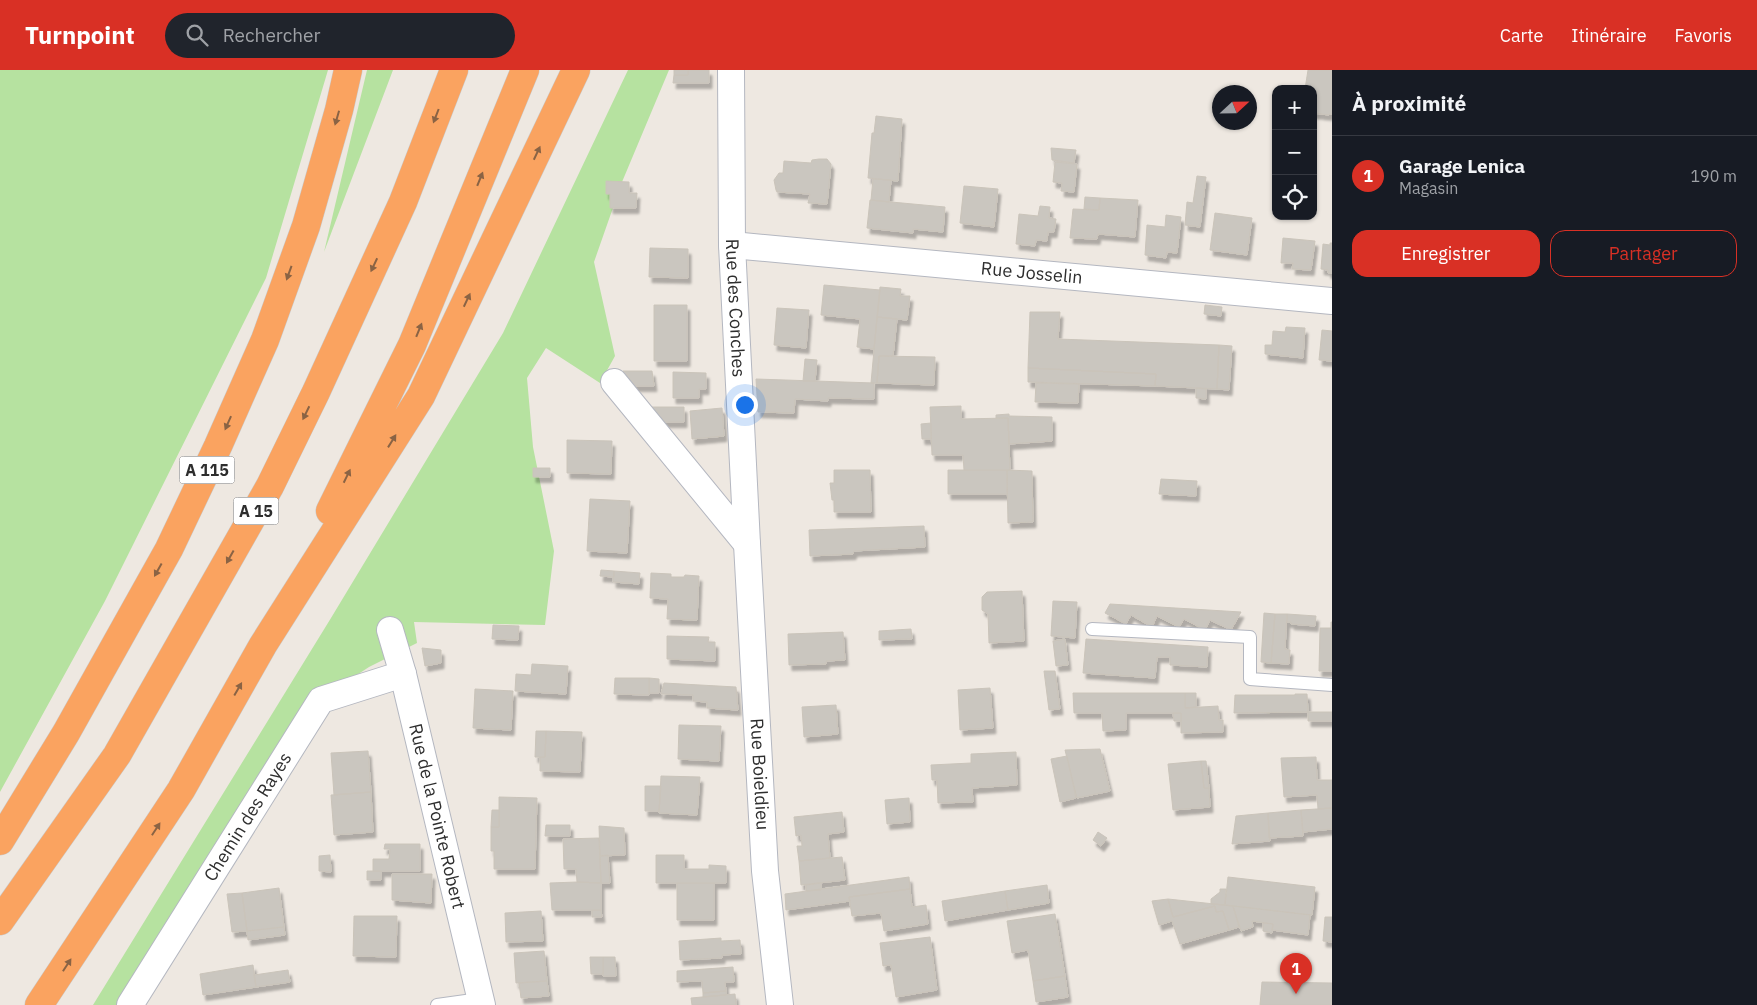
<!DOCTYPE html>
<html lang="fr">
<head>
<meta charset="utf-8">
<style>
  body { margin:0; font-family:"IBM Plex Sans",sans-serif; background:#20242c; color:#f1f3f6 }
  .controls { position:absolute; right:15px; top:15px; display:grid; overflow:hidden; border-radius:10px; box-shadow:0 1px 4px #0004 }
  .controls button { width:45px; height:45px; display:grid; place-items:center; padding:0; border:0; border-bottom:1px solid #363941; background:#171b24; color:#f1f3f6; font:25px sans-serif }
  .compass { position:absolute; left:1212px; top:15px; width:45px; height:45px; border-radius:50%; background:#171b24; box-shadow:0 1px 4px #0004; rotate:68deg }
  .you { position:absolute; left:744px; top:334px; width:18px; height:18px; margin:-12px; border:4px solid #fff; border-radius:50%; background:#1a73e8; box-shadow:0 0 0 8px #1a73e833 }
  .badge { display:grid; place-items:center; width:32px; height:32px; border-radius:50%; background:#d93025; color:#fff; font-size:16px; font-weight:700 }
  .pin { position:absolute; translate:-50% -41px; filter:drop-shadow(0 1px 2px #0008) }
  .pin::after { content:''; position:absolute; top:26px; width:18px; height:15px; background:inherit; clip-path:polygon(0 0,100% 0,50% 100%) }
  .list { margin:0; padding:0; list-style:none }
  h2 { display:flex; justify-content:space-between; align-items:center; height:65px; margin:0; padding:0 20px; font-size:21px }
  h2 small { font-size:16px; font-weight:400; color:#9ea1a6 }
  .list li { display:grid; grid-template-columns:32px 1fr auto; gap:15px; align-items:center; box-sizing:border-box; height:80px; padding:0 20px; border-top:1px solid #363941 }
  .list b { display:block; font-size:19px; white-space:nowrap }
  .list p { margin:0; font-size:16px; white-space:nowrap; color:#9ea1a6 }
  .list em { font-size:16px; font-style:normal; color:#9ea1a6 }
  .actions { display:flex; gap:10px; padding:15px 20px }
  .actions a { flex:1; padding:11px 0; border:1px solid #d93025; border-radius:15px; text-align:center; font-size:18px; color:#d93025 }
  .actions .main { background:#d93025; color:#fff }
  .icon { flex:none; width:28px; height:28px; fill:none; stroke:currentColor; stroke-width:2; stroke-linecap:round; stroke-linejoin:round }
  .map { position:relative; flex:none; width:1332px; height:935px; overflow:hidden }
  header { display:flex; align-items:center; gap:30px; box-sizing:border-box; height:70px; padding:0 25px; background:#d93025; color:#fff }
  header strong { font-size:24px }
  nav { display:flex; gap:28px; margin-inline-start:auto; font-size:18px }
  .search { width:350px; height:45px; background:#20242c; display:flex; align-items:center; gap:12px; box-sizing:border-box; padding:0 18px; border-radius:28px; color:#9ea1a6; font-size:19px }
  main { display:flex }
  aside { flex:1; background:#171b24 }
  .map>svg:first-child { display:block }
</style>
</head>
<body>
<header>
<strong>Turnpoint</strong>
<div class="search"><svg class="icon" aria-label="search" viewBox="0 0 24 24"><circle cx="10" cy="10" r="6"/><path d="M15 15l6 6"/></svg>Rechercher</div>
<nav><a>Carte</a><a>Itinéraire</a><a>Favoris</a></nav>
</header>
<main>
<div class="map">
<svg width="1332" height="935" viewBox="0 0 1332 935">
  <defs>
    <filter id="shadow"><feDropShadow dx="3" dy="5.5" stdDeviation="1" flood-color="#0004"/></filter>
  </defs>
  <rect width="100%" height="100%" fill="#eee8e1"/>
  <path fill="#b6e2a0" d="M0,0H328L266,208L105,531L0,722Z
    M367,0H393L324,182Z
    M628,0H669L622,112L594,192L615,286L600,313L546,278L527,308L533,377L554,481L545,555L414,552L417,573L369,597L337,618L121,935H93L331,548L503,263Z"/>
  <path fill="#cac6bf" stroke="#cac4ba" filter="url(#shadow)" d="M674,0H688V5H674Z
    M688,0H709V13H673L674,5H688Z
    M1308,0H1332V44H1329V45L1313,43V19H1305Z
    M876,46L902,49L898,111L868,108L872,63H874Z
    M1051,78L1076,80L1074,93L1052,90Z
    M819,89H827L831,94L827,134L808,133L810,124L777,122L776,120L774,110L779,103H783L784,91L811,93L812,90Z
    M1055,92L1077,94L1074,122L1061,121L1062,113L1053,112Z
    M1197,106L1206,107L1200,157L1185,155L1187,132L1193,133Z
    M873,109L891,110L889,132L871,130Z
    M606,111L629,112V123H637L636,138H610V124H606Z
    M964,116L998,119L994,157L960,153Z
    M1085,127L1100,128L1099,140L1084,139Z
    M1100,128L1138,130L1135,167L1098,164L1097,169L1070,168L1073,139L1099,140Z
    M870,130L945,137L943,162L913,159V163L867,158Z
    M1040,136L1050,137L1049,148L1056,149L1054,162H1048L1047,171L1036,170L1035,176L1016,174L1019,144L1038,146Z
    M1215,143L1252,148L1247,185L1210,180Z
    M1166,145L1181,147L1177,183L1167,182L1166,188L1145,185L1147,155L1165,157Z
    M1283,168L1315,171L1311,200L1292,199L1293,193H1281Z
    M1330,173H1332V203H1328V200L1321,199L1323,174L1330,175Z
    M650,178L688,179V208L649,207Z
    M824,215L880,220L874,279L857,277L860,249L821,245Z
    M880,217L901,219L900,226H910L907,250L877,247Z
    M654,235H687V291H654Z
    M1205,235L1222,237L1221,246L1204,244Z
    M777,238L809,240L806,278L774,275Z
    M1030,242H1060L1058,269L1219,275L1217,319L1155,316L1156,304L1028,298Z
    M877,247L897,249L893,286H879L877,313H871Z
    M1286,257L1305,258L1303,288L1265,284V275H1272L1273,261L1285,262Z
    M1322,260L1332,261V291L1319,290Z
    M1219,275L1232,276L1229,320L1217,319Z
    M879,286L935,287L934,315L877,313Z
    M805,289L817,290L815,311H803Z
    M1028,298L1156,304L1155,316L1028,312Z
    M623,301H652L654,316H635Z
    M673,302L706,303V319H699V328H673Z
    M756,309L874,313V329L828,328V331L795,329L794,343L758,342Z
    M1036,313L1079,314L1078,333L1035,332Z
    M1196,318L1206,319V329L1196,328Z
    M961,336V349L1008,348L1010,400H964L963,385H932L930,337Z
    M652,337H684V352H665Z
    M722,338L724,366L692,369L690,341Z
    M1009,344V346L1052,347V371L1009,374L1008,348H996V345Z
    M931,353V369H922L921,354Z
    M567,370L612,371L611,404L567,403Z
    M533,398H550V407H533Z
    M834,400H870L871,442H834V430H832L830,413H834Z
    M948,400H1007V424H948Z
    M1007,400L1032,401L1033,452L1008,453Z
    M1161,409L1197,411L1196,426L1159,424Z
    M590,429L630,431L627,483L587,481Z
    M924,456L925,477L854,481L853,484L810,486L809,460Z
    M601,500L614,501V507L600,506Z
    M614,501L640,503L639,514L613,512Z
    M651,503L671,504V507H684L685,505L699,506L697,550L667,549L668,529L650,528Z
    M1022,521L1024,571L989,573L988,544L982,540V527L987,522Z
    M1053,531L1077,532L1075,568L1051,566Z
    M1110,534L1241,542L1231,560L1210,550L1205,560L1184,549L1179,557L1157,546L1152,557L1131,545L1126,554L1105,543Z
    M1264,543L1275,544L1271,593L1261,592Z
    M1275,544H1287L1285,579L1290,580L1289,594L1271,593Z
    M1287,544L1316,546L1315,556L1291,554V552H1287Z
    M1331,552H1332V601H1319L1320,558H1331Z
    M493,555L519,556L518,570L492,569Z
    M911,559L912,569L879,570V561Z
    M843,562L845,590L826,591V594L789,595L788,564Z
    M667,566L709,567L708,572H715V591L667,589Z
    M1065,569L1068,595L1056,596L1053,571Z
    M1086,569L1208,577L1207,597L1170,595V587H1157L1155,608L1083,603Z
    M422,578L441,580V593L425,596Z
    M532,594L568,596L566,624L515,621L516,604L531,605Z
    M1044,601H1055L1060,639L1049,640Z
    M615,608H649V625L614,624Z
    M649,608L659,609V623H649Z
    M664,613L736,617L738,640L707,638V632L693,631V625L661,624Z
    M990,618L993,658L960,660L958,620Z
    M475,619L513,621L511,660L473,658Z
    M1073,623H1185V638L1218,636L1219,650H1223V662L1181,663V643H1126V660L1103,661L1102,643H1074Z
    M1185,623H1196V637L1185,638Z
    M1295,624H1307L1308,642L1234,643L1235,625H1295Z
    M836,635L838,664L804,667L802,637Z
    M1308,642H1332V651H1308Z
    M1173,643H1181V651H1174Z
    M679,655L721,656L719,691L678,689Z
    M536,661H546L545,687H535Z
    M546,661L582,662L580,702L540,701V687H545Z
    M1100,679L1110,721L1077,728L1065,680Z
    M368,681L371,722L334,725L331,683Z
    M1016,682L1017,715L972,718L973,732L938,733L937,710H932L931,695L971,693V684Z
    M1067,686L1076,728L1060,732L1051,689Z
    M1316,687L1317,710H1332V738L1318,739L1317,725L1284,727L1281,688Z
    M1201,691H1206L1209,718H1204Z
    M1201,691L1204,718H1209L1210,737L1173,740L1168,694Z
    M661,706L700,707L697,745L659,743Z
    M645,716H661L659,741H645Z
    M371,722L373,762L334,765L331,725Z
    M499,727L537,728L535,799H494V781H491V757H499Z
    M909,728L910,752L887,754L885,730Z
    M1332,738V759L1303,762L1301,740Z
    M492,740H499V757H491Z
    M1301,740L1303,766L1269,768L1268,743Z
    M842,742L844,762L828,764L830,788L799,791L797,776H802L801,765L796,766L794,747Z
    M1268,743L1270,771L1232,774L1236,746Z
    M546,755H570V766H545Z
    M599,756L624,758L625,785L600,786Z
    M1098,762L1107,768L1101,776L1093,770Z
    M599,768L601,813L577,812L576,799H564L563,769Z
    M385,774H420V801H373V789H389L390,779H384Z
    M330,785L331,802L319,801V786Z
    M608,785L610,813H601L600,786Z
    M656,785H684V799H709V795L726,796V813H656Z
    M842,787L845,810L801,815L799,791Z
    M367,801H381V810H367Z
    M392,804H432L431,833L392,830Z
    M909,807L910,819L849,827L850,831L786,840L785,824Z
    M1228,807L1315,817L1312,845L1225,835Z
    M577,812L601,813V840H552L550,813Z
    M677,813H714V850H677Z
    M821,813V820L806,821V815Z
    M1047,815L1049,833L1008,840L1005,821Z
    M279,818L284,857L247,861L242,823Z
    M910,819L912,837L926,835L928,854L884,861L881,843L852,846L849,827Z
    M1220,819H1226L1225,835L1211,834V829L1220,822Z
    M1005,821L1008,840L945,851L942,831Z
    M242,823L247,861L232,862L227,824Z
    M1168,829L1233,836L1239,857L1229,860L1223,841L1216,842L1215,836L1173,847Z
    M1168,829L1173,847L1215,836L1216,842L1223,841L1229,860L1180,874L1172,851L1159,855L1152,831Z
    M1233,836L1310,845L1308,865L1272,860L1273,854L1252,851L1253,857L1241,861Z
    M592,840H601L602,847H592Z
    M541,841L543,871L506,872L505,843Z
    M1055,844L1065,906L1033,911L1028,880L1012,883L1007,851Z
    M354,846H397L396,887L353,886Z
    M1325,847H1332V872L1323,871Z
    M1263,853L1273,854L1272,863L1263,861Z
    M284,857L285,865L248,870L247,861Z
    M930,867L937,920L896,927L891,895L883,896L880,873Z
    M721,868V871L740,870L741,884L722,885V888L680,890L679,871Z
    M544,881L547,911L516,913L514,883Z
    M590,887H603V904H591Z
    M603,887H615L616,906H603Z
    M253,895L256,917L203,925L200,904Z
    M733,897L734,912H725L726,921L703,923L702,911L677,912V901Z
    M288,900L290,912L256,917L254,905Z
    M1065,906L1068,927L1036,932L1033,911Z
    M547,911L549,926L521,928L519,913Z
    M1262,912L1332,913V935H1260Z
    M726,921V925L703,927V923Z
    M735,924L736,935H692L691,928Z"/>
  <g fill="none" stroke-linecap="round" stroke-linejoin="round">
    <g stroke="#b4b7c0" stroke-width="14">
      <path id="service" d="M1092,559L1250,567V609L1332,615
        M437,935L480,929"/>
    </g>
    <g stroke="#b4b7c0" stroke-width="28">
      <g id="minor">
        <path id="s1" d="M731,0L732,175L747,474L765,801L780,935"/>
        <path id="s2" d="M732,175L1332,231"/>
        <path d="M614,312L747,474"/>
        <path id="s3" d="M390,560L403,604L482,935"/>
        <path id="s4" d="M130,935L321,630L403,604"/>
      </g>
    </g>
    <g stroke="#c9c9c9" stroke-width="29">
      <path id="motorway" d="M330,441L412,275L525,0
        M0,771L66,663L169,479L218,376L265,270L306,156L339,40L348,0
        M0,851L117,685L270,416L316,322L403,132L454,0
        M39,935L181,720L263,575L421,326L576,0"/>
    </g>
    <use href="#service" stroke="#fff" stroke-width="12"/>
    <use href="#minor" stroke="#fff" stroke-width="26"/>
    <use href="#motorway" stroke="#faa360" stroke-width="28"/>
  </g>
  <defs><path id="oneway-solid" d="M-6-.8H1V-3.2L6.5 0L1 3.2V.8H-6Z" transform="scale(1.25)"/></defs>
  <g fill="#8a6344">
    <use href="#oneway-solid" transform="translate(436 46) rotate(111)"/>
    <use href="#oneway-solid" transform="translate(337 48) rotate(106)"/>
    <use href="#oneway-solid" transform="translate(537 83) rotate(-65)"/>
    <use href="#oneway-solid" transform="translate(480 109) rotate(-68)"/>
    <use href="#oneway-solid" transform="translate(374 195) rotate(115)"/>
    <use href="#oneway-solid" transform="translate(289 203) rotate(110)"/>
    <use href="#oneway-solid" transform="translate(467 230) rotate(-65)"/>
    <use href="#oneway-solid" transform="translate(419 260) rotate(-68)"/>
    <use href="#oneway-solid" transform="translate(306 343) rotate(116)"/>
    <use href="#oneway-solid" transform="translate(228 353) rotate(114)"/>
    <use href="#oneway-solid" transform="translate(392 371) rotate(-58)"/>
    <use href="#oneway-solid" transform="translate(347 406) rotate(-64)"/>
    <use href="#oneway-solid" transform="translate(230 487) rotate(119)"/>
    <use href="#oneway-solid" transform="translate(158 500) rotate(119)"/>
    <use href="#oneway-solid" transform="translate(238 619) rotate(-60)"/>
    <use href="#oneway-solid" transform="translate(156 759) rotate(-57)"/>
    <use href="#oneway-solid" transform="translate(67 895) rotate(-57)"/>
  </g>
  <g text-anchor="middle" stroke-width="4" stroke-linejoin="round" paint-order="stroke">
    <g fill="#fff" stroke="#6d6d6d" stroke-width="1">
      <rect x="179.5" y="386.5" width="55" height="27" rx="4"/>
      <rect x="233.5" y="427.5" width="45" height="27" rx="4"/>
    </g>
    <g font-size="16" font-weight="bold" fill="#2e2e2e">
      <text x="207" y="406">A 115</text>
      <text x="256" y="447">A 15</text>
    </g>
    <g font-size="18" fill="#2e2e2e" stroke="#fff">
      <text dy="6" stroke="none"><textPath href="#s2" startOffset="301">Rue Josselin</textPath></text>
      <text dy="6" stroke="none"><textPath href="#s1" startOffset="238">Rue des Conches</textPath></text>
      <text dy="6" stroke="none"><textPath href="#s1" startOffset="705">Rue Boieldieu</textPath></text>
      <text dy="6" stroke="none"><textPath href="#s4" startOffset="222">Chemin des Rayes</textPath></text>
      <text dy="6" stroke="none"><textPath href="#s3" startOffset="192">Rue de la Pointe Robert</textPath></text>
    </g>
  </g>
</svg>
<div class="controls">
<button>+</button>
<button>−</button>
<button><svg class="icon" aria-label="locate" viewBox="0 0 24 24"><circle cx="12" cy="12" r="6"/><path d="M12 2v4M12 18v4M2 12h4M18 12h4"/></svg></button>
</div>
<svg class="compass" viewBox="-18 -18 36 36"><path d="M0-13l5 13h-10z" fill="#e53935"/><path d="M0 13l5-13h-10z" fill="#9ea1a6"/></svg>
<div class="you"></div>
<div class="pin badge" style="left:1296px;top:924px">1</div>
</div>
<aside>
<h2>À proximité<small></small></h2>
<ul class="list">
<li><span class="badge">1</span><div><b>Garage Lenica</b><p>Magasin</p></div><em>190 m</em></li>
</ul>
<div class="actions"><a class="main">Enregistrer</a><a>Partager</a></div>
</aside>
</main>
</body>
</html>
